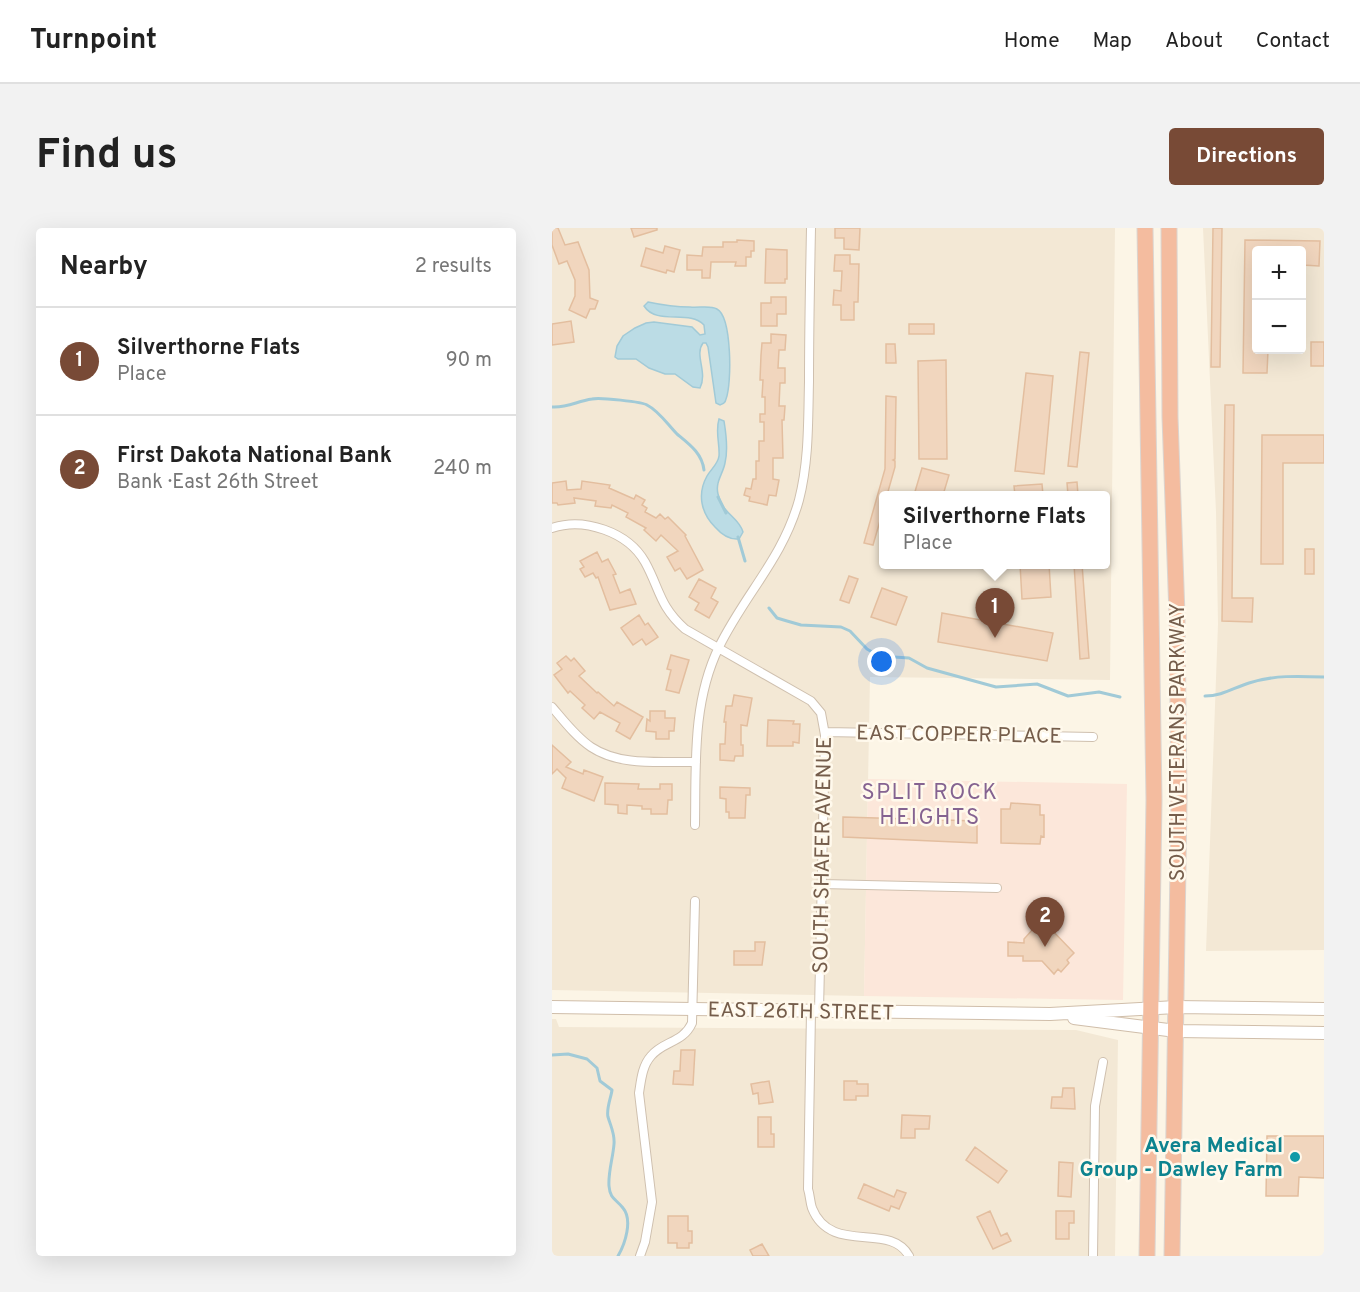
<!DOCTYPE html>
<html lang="en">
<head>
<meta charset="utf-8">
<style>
  body { margin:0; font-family:Overpass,sans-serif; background:#f2f2f2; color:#222 }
  .controls { position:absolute; right:18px; top:18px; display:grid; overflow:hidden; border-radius:6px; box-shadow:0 6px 24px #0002 }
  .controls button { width:54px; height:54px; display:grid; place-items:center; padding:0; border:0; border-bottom:2px solid #e0e0e0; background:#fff; color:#222; font:30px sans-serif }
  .you { position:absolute; left:330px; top:434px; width:21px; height:21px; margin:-15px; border:4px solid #fff; border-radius:50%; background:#1a73e8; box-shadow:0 0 0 9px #1a73e833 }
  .badge { display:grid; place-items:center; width:39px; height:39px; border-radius:50%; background:#784a36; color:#fff; font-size:20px; font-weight:700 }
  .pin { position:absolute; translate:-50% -50px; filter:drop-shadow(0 2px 3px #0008) }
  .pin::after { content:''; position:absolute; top:32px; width:21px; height:18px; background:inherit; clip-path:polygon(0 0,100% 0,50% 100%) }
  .popup { position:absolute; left:327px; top:263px; width:231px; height:78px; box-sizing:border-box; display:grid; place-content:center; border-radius:6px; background:#fff; filter:drop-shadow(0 2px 4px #0005); font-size:20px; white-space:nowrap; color:#767676 }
  .popup b { font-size:22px; color:#222 }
  .popup::after { content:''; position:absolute; left:50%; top:100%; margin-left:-12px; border:12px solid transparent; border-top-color:#fff }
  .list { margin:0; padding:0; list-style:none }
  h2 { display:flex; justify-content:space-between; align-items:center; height:78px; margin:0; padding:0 24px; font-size:26px }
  h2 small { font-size:20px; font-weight:400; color:#767676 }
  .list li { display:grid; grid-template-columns:39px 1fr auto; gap:18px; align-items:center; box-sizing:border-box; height:108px; padding:0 24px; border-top:2px solid #e0e0e0 }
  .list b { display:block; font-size:22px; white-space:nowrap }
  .list p { margin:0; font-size:20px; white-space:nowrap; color:#767676 }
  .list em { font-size:20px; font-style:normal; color:#767676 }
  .map { position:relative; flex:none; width:772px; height:1028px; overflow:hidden; border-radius:6px }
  header { display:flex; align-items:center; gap:36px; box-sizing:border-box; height:84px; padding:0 30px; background:#fff; border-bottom:2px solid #e0e0e0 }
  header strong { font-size:28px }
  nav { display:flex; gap:33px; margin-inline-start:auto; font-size:21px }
  .intro { display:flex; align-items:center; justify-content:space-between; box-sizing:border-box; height:144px; padding:0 36px }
  h1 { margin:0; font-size:42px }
  .button { padding:15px 27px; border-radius:6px; background:#784a36; color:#fff; font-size:21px; font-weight:700 }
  main { display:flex; gap:36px; padding:0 36px }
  aside { flex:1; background:#fff; border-radius:6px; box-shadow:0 6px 24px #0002 }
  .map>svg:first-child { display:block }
</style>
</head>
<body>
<header>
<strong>Turnpoint</strong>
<nav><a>Home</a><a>Map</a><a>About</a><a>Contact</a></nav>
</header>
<div class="intro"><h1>Find us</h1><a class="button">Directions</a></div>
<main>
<aside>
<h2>Nearby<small>2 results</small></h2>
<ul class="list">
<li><span class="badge">1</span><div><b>Silverthorne Flats</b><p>Place</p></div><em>90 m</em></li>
<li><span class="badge">2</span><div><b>First Dakota National Bank</b><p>Bank · East 26th Street</p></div><em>240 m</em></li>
</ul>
</aside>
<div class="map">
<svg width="772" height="1028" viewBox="0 0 772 1028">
  <rect width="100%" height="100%" fill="#fcf5e6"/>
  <path fill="#f3e8d5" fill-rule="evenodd" d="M0,0H563L558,452L318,449L312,768L0,762ZM332,268H554V336H332Z
    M651,0H772V722L654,723L666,396L664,284ZM704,22H750V122H704Z
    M0,791H4L7,799L524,802L566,812L563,1028H0Z"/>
  <path fill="#fce7da" d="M316,551L575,556L571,772L312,768Z"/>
  <path fill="#bbdce5" stroke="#a1cad7" stroke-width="1.5" d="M96,74C110,77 124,79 138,79C147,80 158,77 165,81C180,89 180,156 174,171C173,175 172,175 168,177L164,175L156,119L154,115H151C142,127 156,144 148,160L141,159L123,146H113L97,140L84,131H66L63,129L65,118L71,108L83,100L94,95L102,94L140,99L148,107L153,106L152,97C137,81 105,98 92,78Z
    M167,191L172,193C174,205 176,223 173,235C171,246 163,254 166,266C170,286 187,289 191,304L187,311C177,312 170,307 163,299C149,285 145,266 155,248C159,241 166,236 167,228C168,216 163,204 167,191Z"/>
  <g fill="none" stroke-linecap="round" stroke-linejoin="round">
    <path stroke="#a1cad7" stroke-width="3" d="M0,179C16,180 25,173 40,171C47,169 91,174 95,177C107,183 116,197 125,206C137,216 150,225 152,242
      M166,269L174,285
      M186,309L193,333
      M217,380L225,390L235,393L249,397L289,399L298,403L315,421L327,428L357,430L375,440L444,459L485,456L516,468L547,464L568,469
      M653,468C670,468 681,460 697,455C721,447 747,448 772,449
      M0,827L16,826L35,831L45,840L48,853L60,862C59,870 54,881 56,889C59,899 63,906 62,916C61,930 56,944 57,958C58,971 64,971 71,980C81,992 73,1016 66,1028"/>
  </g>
  <path fill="#f1d6be" stroke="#e3be9f" stroke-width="1.5" d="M0,0H6L13,17L26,14L37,42L38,70L46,73L43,81H38L34,90L17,82L23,68V52L15,33L7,36L0,17Z
    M79,0H105V2L82,9Z
    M283,0H308L307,22L292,21V10H283Z
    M661,0H670L668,139H659Z
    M185,12L202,13V23H199V29H194V38H183L184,34H159L158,50H150V42H135V27L150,28L151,19H171V14H185Z
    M693,12L768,13L767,38L750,37V22H705V122H716L715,145H691Z
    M113,18L128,22L122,44L115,42L114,45L89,38L94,20L111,25Z
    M214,21L235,22V51H233V55H213Z
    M283,27H298V36H307L306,74H302V92H289V77H281L282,62L289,63L290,43H282Z
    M219,69H234V86H225V98H209V75H219Z
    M19,93L22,114L0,117V96Z
    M357,96H382V106H357Z
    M219,106L234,107L233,122H227L226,140H233V155H228L227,178H233L232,192H230L231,230H221V251L227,252L224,268L217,267L215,277L197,273L198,269L192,267L194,260L199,261L201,251H204V233H207V213H212V194H208V186H213V169H210L211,152H208L209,127L210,115H219Z
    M759,114H772V138H759Z
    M334,116H343L344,135H334Z
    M528,124L537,125L525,239L516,238Z
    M394,132L395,231H367L366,133Z
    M474,145L501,148L492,246L463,243Z
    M334,168L344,169L343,231L341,232L343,233V239L335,267H332V279L321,317L312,315L333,241Z
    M673,177H682L680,370H701L700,394L670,393Z
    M710,207H772V235H731V336H709Z
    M370,240L397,247L391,267H362Z
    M14,253L15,262L29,261L30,253L58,257L57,260L82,271L84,267L93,272L90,277L95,280L93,284L104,290L108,286L113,291L116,289L134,307L133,308L151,342L135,351L128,340L123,343L115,329L126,323L109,307L104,313L92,302L94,300L74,289L76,285L60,277L59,280L43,278L44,273L22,270L23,275L6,277L5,275H0V255Z
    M525,254L526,267H516L515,255Z
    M490,256L491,267H463L462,258Z
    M753,321H762V346H753Z
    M45,324L50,334L56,331L64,346L61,347L68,365L78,361L84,376L58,382L46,349L44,350L41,345L33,349L28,341L32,339L28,333Z
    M468,336H497L499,369L470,371Z
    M522,336H530L537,430L528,431Z
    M297,348L306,351L297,375L288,372Z
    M147,351L164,360L159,370L166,374L157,390L143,382L147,375L137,369Z
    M330,360L355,369L344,397L319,389Z
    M390,385L501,405L495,433L386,414Z
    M87,387L93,397L96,395L106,409L94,417L90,411L81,417L69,400Z
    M119,427L137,432L127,465L114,462L119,442L115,441Z
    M14,428L19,433L22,430L33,443L27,448L45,465L46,464L62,478L65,474L91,489L78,511L64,503L68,495L48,484L42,491L30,480L33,477L18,463L16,465L2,447L10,441L5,435Z
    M182,467L200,470L195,498L189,497V517H191V528H183L182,533L168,532V516H173L174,494H172L174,478H180Z
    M98,483H113V490H123L122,503H117V511H104V504L94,503L95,491L98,493Z
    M216,492L242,493L241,496H248L247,515L241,514V518H215Z
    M0,517L19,534L14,539L31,546L32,542L51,549L42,573L10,560L14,550L5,541L0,546Z
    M53,555L87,556L86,561H108V556H120V572H116L115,586H99V581H90V578L75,577V586L66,585V577L53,576Z
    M168,559L198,560V567H194L193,590H177V584H174V571L168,570Z
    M459,575L488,577V587H492V609L489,608L488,616L449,615V581H458Z
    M291,589L425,593V615L291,609Z
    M496,698L522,725L515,732L517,735L509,744L506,741L502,746L490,733H471V728H456V714L472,715V711L481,701L487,707Z
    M203,714H213L210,737H182V723H203Z
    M129,822H143L141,857L121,856L122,843H128Z
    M217,853L221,874L207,876L206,865L201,866L199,856Z
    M292,853H305V856H316V868H304V872H292Z
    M511,860H522L523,881L499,880L500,869H510Z
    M350,887L378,888L377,901H363V910H349Z
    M206,889H219V906H222V919H206Z
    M715,908H772V950L747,949L746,968H714Z
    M423,919L455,943L446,955L414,932Z
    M507,934L521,935L519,969L506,968Z
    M312,956L342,969L345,962L354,965L347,981L339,978L337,983L306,970Z
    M438,983L449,1008L455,1005L459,1013L441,1021L425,989Z
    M504,983H522V995H517V1011H504Z
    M116,988H136V1003H140V1015H137V1020H125V1015H116Z
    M210,1016L217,1028H201L198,1022Z"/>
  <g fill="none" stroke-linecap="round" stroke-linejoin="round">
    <g stroke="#cfc0af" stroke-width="10">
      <path id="street" d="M0,300C32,289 76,304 93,334C108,361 107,378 133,401L259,473L269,485L273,507L267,783
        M0,479C12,493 24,509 39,519C69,539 110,533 144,534
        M273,504L541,509
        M143,597C144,537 140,474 167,419C193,366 231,330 247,272C257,233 256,194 257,154C257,103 258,51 259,0
        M270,656L445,660
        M259,783L256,961C258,967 258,974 260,980C279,1028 338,993 357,1028
        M88,1028L93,1014L100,974L87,865C89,853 90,838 99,828C111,813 131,815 140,795L143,673
        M541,1028L543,878L551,834"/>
    </g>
    <g stroke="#d0beaa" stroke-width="14">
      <path id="secondary" d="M0,779L498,786L624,779L772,781
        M522,790L624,803L772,805"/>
    </g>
    <g stroke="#dbd5d0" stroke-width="17">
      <path id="highway" d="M593,0L602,572L595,1028
        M617,0L618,189L625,387L627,572L620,1028"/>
    </g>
    <use href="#street" stroke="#fff" stroke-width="8"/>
    <use href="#secondary" stroke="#fff" stroke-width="12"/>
    <use href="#highway" stroke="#f4bc9f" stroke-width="15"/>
  </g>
  <circle fill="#0f9aa8" stroke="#fff9ec" stroke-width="2" cx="743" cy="929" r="6"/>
  <g text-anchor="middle" stroke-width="5" stroke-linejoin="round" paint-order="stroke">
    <g font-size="21" fill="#755d4b" stroke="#fff9ec">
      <text transform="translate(407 506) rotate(1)" y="7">EAST COPPER PLACE</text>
      <text transform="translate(625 514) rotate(-90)" y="7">SOUTH VETERANS PARKWAY</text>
      <text transform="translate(270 627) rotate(-89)" y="7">SOUTH SHAFER AVENUE</text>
      <text transform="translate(249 783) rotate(1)" y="7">EAST 26TH STREET</text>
    </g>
    <g font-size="21" font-weight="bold" fill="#0d838f" stroke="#fff9ec" text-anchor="end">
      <text x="731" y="924">Avera Medical<tspan x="731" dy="24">Group - Dawley Farm</tspan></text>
    </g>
    <g font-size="22" letter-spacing="1.5" fill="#856391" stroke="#fff9ec">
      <text x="378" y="571">SPLIT ROCK<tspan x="378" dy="25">HEIGHTS</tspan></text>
    </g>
  </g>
</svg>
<div class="controls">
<button>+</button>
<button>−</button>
</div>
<div class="you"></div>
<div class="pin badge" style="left:443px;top:410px">1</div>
<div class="popup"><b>Silverthorne Flats</b>Place</div>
<div class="pin badge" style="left:493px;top:719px">2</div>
</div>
</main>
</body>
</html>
